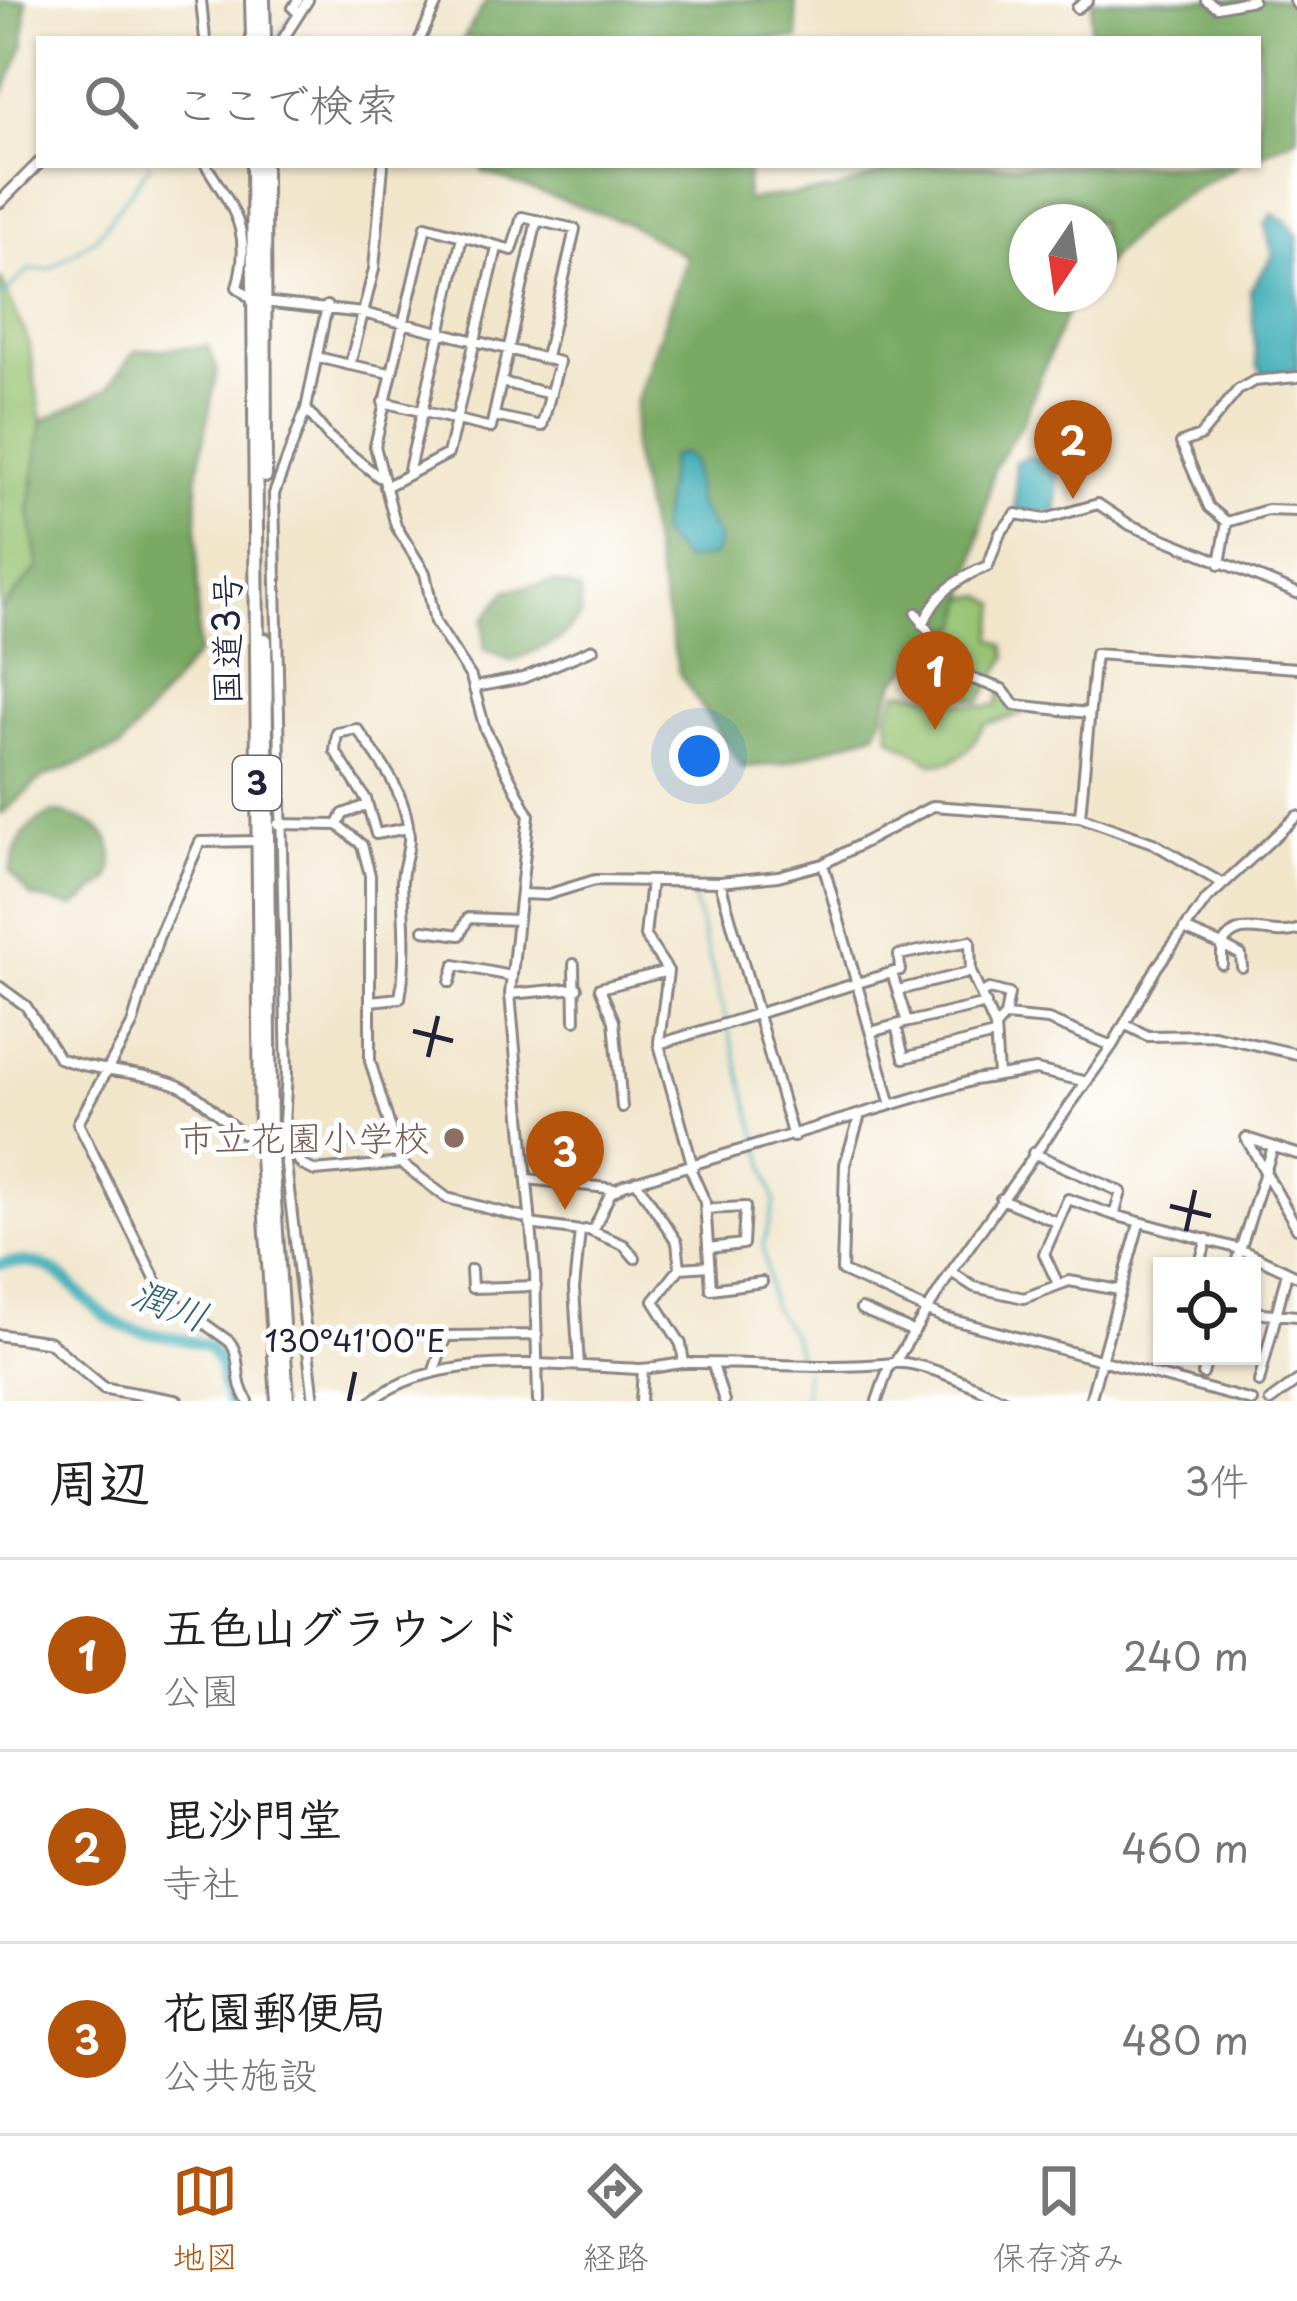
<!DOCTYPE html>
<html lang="ja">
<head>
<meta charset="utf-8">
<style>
  body { margin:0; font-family:"Playpen Sans","Klee One",sans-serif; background:#f2f2f2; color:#222 }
  .controls { position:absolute; right:36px; bottom:36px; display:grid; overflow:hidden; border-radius:0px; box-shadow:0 3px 9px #0004 }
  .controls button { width:108px; height:108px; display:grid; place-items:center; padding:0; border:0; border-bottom:3px solid #e0e0e0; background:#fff; color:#222; font:60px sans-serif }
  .compass { position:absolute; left:1009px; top:204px; width:108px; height:108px; border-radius:50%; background:#fff; box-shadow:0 3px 9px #0004; rotate:193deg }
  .you { position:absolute; left:699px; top:756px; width:42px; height:42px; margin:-30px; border:9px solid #fff; border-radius:50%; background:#1a73e8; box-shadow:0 0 0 18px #1a73e833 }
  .badge { display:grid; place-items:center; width:78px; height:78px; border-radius:50%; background:#b45309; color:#fff; font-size:39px; font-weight:700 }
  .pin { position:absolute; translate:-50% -99px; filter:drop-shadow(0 3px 6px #0008) }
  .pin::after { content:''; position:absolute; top:63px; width:42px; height:36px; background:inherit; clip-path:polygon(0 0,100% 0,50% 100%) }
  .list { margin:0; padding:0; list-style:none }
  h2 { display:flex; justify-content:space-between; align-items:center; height:156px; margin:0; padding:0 48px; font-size:51px }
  h2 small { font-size:39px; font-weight:400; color:#767676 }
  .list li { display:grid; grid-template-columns:78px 1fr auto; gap:36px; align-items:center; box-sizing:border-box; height:192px; padding:0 48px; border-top:3px solid #e0e0e0 }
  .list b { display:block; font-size:45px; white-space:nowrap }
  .list p { margin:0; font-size:39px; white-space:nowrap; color:#767676 }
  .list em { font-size:39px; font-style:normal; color:#767676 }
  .icon { flex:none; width:66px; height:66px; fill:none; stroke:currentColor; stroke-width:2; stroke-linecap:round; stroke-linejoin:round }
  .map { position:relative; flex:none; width:1297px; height:1401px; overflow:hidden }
  .search { position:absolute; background:#fff; box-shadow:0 3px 9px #0004; left:36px; right:36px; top:36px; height:132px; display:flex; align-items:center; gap:30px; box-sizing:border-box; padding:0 42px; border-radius:0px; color:#767676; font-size:45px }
  .sheet { height:732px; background:#fff }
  nav { display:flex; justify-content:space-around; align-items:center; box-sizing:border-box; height:168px; border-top:3px solid #e0e0e0; background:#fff; font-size:33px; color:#767676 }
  nav a { display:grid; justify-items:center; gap:6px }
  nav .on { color:#b45309 }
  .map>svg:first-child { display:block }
</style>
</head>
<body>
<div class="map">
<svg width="1297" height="1401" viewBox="0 0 1297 1401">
  <rect width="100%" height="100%" fill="#fff"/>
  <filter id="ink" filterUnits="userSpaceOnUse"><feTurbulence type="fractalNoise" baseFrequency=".00833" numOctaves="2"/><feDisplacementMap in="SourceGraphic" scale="24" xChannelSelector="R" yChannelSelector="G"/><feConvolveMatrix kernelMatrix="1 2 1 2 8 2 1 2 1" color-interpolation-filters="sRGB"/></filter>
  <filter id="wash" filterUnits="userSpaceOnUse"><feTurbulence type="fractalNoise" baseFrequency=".004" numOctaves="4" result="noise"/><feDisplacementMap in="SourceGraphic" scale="48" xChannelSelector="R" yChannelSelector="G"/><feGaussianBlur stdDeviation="2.7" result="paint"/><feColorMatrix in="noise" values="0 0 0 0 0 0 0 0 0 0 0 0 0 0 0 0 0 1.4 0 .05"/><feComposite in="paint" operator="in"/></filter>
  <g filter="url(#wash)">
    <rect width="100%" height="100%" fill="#f1e5ca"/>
    <path fill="#95c270" stroke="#5c7256" stroke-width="3" d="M0,277L28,340L42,421L29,510L39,567L0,611Z
      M982,595L998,604L992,638L1004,645L1007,657L980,702L920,681L914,653L957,600Z
      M1002,689L1015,705L1026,708L1020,715L985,724C970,747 964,763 934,764L890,737L888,714L898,692C928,689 970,712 997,705Z"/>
    <path fill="#78a862" stroke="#4d654e" stroke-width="3" d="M0,0H26L24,45L0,101Z
      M487,0H795L798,39H463Z
      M1092,0H1297V137L1258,156V39H1090Z
      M482,165H748L746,200L835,190L905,165H1239C1177,197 1143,217 1099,272V222H1027V294H1082L1066,314L1023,421L994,468L961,624L896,680L876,732L782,764L742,767L679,673L632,450L636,402L687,257L627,223L483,172Z
      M208,346L217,369L197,477L198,653L120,748L44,777L0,815V611L39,567L29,510L42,421L107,389L135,351Z
      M554,582L580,590L581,616L558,641L512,661L484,649V619L507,590Z
      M55,812C94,820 124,835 109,880L75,907L31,897L10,872C15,841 26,824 55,812Z"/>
    <path fill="#3cadb6" stroke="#2f6878" stroke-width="3" d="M1272,214L1287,221L1297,236V371L1263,374L1257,365L1250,290L1273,255L1265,225Z
      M683,453L692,462L697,503L719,540L714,556L685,561L659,534L671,457Z
      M1026,457L1058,458L1057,512L1016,511L1015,462Z"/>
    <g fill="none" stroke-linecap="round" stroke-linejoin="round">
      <path stroke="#3cadb6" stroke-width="3" d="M275,39L296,12
        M0,298L29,270L50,269L97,237L150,165
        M691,890L775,1202L763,1245L772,1306L793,1337L798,1356
        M805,1370V1401"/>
      <path stroke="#3cadb6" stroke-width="12" d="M0,1264C68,1252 70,1300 119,1324C146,1337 180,1335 209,1347L219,1363L228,1401"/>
    </g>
  </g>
  <g filter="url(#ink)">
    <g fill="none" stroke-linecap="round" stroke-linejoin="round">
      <g stroke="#8a8482" stroke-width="14">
        <path id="minor" d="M201,0L205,39
          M298,0L293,8L299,14
          M1206,0L1217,7L1253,0
          M1294,0L1297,5
          M1077,8L1088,0
          M283,39L308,0
          M420,39L438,0
          M206,165C234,210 253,232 237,287L254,301L363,313L559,362L542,426L494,416
          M383,165L374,269L350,365L390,373
          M317,357L350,365
          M501,382L551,394
          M383,402L491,428L537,220
          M306,409L329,437L379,477
          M408,474L462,237
          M385,487L448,454L497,248
          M1227,522L1267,510L1297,511
          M1220,564L1227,522L1209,507L1181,443L1200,436L1238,390L1254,381L1297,377
          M916,613L958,674L1002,689L1015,705L1088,713
          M923,625C936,593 957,578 988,566L1000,533L1016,514L1045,519L1098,504L1130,525L1297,593
          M475,687L523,678L593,649
          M1080,817L1095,654L1297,668
          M278,824L338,825L362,845L370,875V1061L401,1163
          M338,825L343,814L367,805
          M823,864L891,1105
          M651,881L645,936L668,971L659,1042
          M720,882L793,1137
          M521,894L546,895L595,880L720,882L778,876L823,864L933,806L1080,817L1153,843L1223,884
          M1184,929L1222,945C1240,915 1268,939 1297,930
          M424,930L460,935L468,918L518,920
          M574,964L575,1020
          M1222,964V945L1241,955L1242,967
          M892,973L907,1022
          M450,982L455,965L511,976
          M0,987L26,1006L59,1058C95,1072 136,1070 172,1083C207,1095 225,1130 259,1141
          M898,990L971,972
          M982,993L989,989L1009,994L1005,1016L995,1027
          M510,994L577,988
          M370,1001L400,998C407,959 404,925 402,885C401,869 409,855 409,839C409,797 381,761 357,729L337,733L335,751L366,799L376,834L408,828
          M986,1004L896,1025L904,1058L994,1035
          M1005,1016L1048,1020L1112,1046
          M1126,1025L1148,1036L1213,1035L1297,1054
          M871,1032L896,1025
          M622,1107L614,1021L600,988L668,971
          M860,1115L845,1164L842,1271L942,1317L1252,1401
          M284,1140L302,1165L315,1171L401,1163L447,1198L529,1219
          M1033,1153L1121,1192L1114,1215L1240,1249L1297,1276
          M1297,1154L1246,1138L1297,1228
          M693,1167L659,1044L900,970L899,955L970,941L971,972L995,1027L998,1076
          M690,1168L705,1202L711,1289L762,1282
          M528,1179L615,1189
          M636,1181L677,1242L680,1268L654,1301L681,1344L684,1363
          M1001,1199L1057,1222
          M705,1209L745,1207L743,1244L708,1248
          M530,1224L580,1231
          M591,1231L624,1245L635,1258
          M1199,1266L1207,1239
          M1235,1266L1273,1147
          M680,1268L709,1266
          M471,1270L472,1288L536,1286
          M951,1272L974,1287L1024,1298L1069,1281L1119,1290
          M1058,1284L1044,1254L1068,1199L1114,1215
          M861,1309L912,1331
          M1252,1312L1297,1316
          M1172,1358V1356
          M895,1362L951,1272L1112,1046L1157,967L1206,900L1297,816
          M579,1365L574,1289L580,1231L594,1229L610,1194L624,1185L974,1080L1036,1070L1083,1081
          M713,1365L724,1401
          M433,1373L446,1336L537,1335
          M1203,1374L1208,1356
          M1259,1382L1287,1272
          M248,1401C233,1382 243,1360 230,1342L162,1293L78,1123L132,1025L158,938L200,842L259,841
          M314,1401L283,1139L287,1072L274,494L306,409L327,306
          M372,1401C435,1349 563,1366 639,1369C654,1369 669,1364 685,1363C754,1362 826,1370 894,1363C921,1360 981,1389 1006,1401
          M538,1401L535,1270L510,994L529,815L485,729L471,677L435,622L425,573L396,526L375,446L426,226L512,250L522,217L575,229L546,357
          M641,1401L643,1369
          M877,1401L889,1366
          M1090,1401L1139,1224
          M1270,1401L1297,1381"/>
      </g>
      <g stroke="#8a8482" stroke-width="15">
        <path id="tertiary" d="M0,202L39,163
          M0,1335L49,1342L104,1388L177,1401"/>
      </g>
      <g stroke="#8a8482" stroke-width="18">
        <path id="trunk" d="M252,0L253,39
          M263,0L264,39
          M253,165L261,1141L278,1401
          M264,165L265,476
          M265,640L270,1140L287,1401"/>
      </g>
      <use href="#minor" stroke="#fff" stroke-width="8"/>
      <use href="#tertiary" stroke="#fff" stroke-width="9"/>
      <use href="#trunk" stroke="#fff" stroke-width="12"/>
    </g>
  </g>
  <path fill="none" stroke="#22223b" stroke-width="4.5" d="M413,1031L453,1041M428,1057L438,1016M1170,1206L1211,1216M1186,1231L1195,1190M349,1401L355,1372"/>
  <circle fill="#8d6e63" stroke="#fff" stroke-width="4.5" cx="454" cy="1138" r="12"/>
  <g text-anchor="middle" stroke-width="10" stroke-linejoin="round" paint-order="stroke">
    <rect fill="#fff" stroke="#646476" stroke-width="3" x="233" y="756" width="48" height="54" rx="9"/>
    <g font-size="33" font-weight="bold" fill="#22223b">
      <text x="257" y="795">3</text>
    </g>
    <g font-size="36" fill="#22223b" stroke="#fff">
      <text transform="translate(227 639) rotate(-90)" y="13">国道3号</text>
    </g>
    <g font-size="36" fill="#785e54" stroke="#fff" text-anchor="end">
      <text x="430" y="1151">市立花園小学校</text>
    </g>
    <g font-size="39" font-style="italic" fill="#2e6172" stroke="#fff">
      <text transform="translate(170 1305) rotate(21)" y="14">潤川</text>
    </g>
  </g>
  <g font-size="30" text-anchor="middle" fill="#22223b" stroke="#fff" stroke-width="10" stroke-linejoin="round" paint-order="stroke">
    <text x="355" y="1352">130°41'00"E</text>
  </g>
</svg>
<div class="controls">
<button><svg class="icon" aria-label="locate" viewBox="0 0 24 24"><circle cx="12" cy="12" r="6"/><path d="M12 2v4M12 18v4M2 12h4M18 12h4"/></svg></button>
</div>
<svg class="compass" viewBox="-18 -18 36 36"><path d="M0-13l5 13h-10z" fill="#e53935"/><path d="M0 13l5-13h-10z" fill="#767676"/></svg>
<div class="you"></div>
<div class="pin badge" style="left:935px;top:730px">1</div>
<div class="pin badge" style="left:1073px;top:499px">2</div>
<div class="pin badge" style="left:565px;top:1210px">3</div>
<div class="search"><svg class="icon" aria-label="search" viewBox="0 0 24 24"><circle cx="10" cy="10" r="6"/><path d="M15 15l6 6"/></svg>ここで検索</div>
</div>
<section class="sheet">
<h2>周辺<small>3件</small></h2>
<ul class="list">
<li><span class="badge">1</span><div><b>五色山グラウンド</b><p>公園</p></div><em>240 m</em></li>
<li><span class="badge">2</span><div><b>毘沙門堂</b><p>寺社</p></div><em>460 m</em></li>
<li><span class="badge">3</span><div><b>花園郵便局</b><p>公共施設</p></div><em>480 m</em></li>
</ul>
</section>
<nav>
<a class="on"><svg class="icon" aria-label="map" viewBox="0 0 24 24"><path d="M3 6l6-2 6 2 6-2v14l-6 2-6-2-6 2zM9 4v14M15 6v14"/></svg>地図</a>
<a><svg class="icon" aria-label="directions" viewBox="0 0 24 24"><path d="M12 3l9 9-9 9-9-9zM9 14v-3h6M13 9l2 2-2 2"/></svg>経路</a>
<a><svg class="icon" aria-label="saved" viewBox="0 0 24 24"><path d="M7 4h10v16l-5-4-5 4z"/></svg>保存済み</a>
</nav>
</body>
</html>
